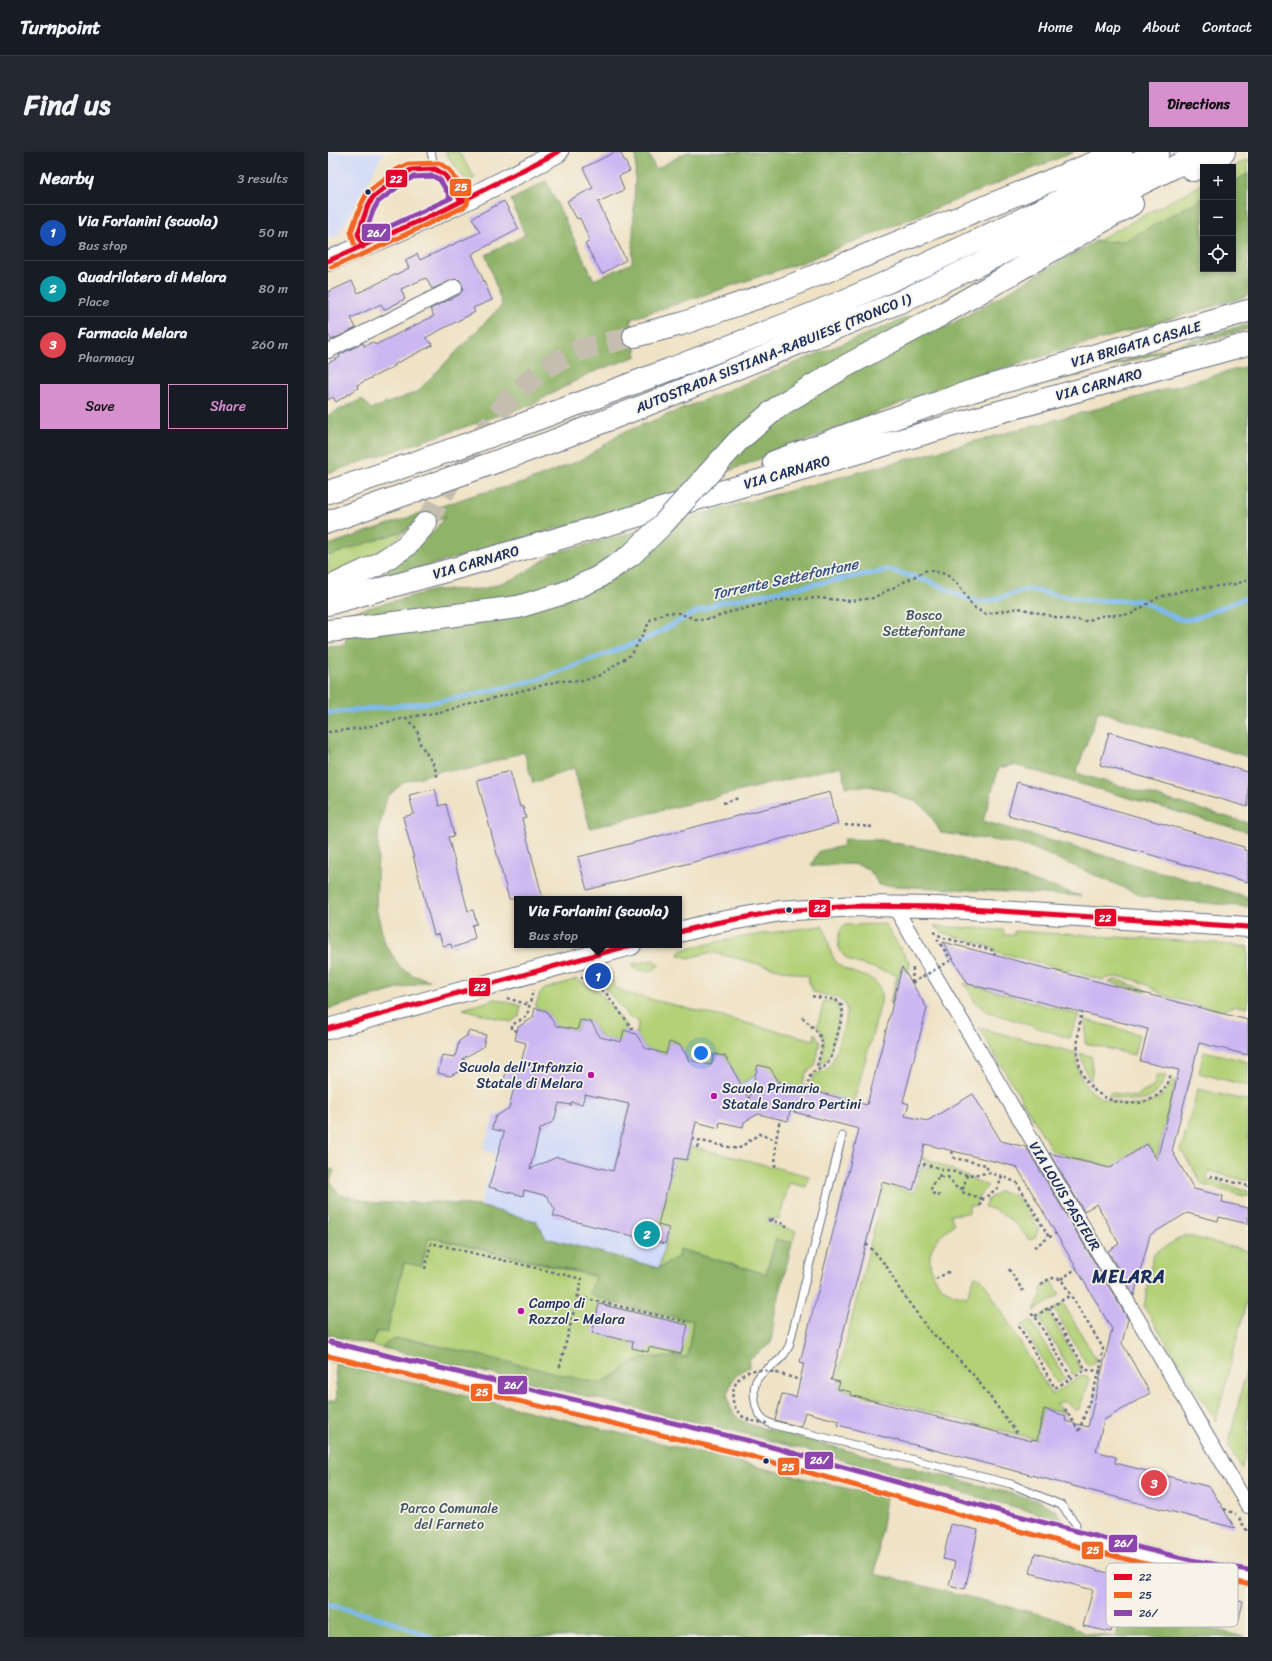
<!DOCTYPE html>
<html lang="en">
<head>
<meta charset="utf-8">
<style>
  body { margin:0; font-family:Sriracha,sans-serif; background:#242831; color:#f1f3f6 }
  .controls { position:absolute; right:12px; top:12px; display:grid; overflow:hidden; border-radius:0px; box-shadow:0 2px 6px #0003 }
  .controls button { width:36px; height:36px; display:grid; place-items:center; padding:0; border:0; border-bottom:1px solid #363941; background:#171b24; color:#f1f3f6; font:20px sans-serif }
  .you { position:absolute; left:373px; top:901px; width:14px; height:14px; margin:-10px; border:3px solid #fff; border-radius:50%; background:#1a73e8; box-shadow:0 0 0 6px #1a73e833 }
  .badge { display:grid; place-items:center; width:26px; height:26px; border-radius:50%; background:#d690ce; color:#fff; font-size:13px; font-weight:700 }
  .pin { position:absolute; translate:-50% -50%; border:2px solid #fff; box-shadow:0 1px 4px #0006 }
  .popup { position:absolute; left:186px; top:744px; width:168px; height:52px; box-sizing:border-box; display:grid; place-content:center; border-radius:0px; background:#171b24; filter:drop-shadow(0 1px 3px #0005); font-size:13px; white-space:nowrap; color:#9ea1a6 }
  .popup b { font-size:15px; color:#f1f3f6 }
  .popup::after { content:''; position:absolute; left:50%; top:100%; margin-left:-8px; border:8px solid transparent; border-top-color:#171b24 }
  .list { margin:0; padding:0; list-style:none }
  h2 { display:flex; justify-content:space-between; align-items:center; height:52px; margin:0; padding:0 16px; font-size:17px }
  h2 small { font-size:13px; font-weight:400; color:#9ea1a6 }
  .list li { display:grid; grid-template-columns:26px 1fr auto; gap:12px; align-items:center; box-sizing:border-box; height:56px; padding:0 16px; border-top:1px solid #363941 }
  .list b { display:block; font-size:15px; white-space:nowrap }
  .list p { margin:0; font-size:13px; white-space:nowrap; color:#9ea1a6 }
  .list em { font-size:13px; font-style:normal; color:#9ea1a6 }
  .actions { display:flex; gap:8px; padding:12px 16px }
  .actions a { flex:1; padding:9px 0; border:1px solid #d690ce; border-radius:0px; text-align:center; font-size:14px; color:#d690ce }
  .actions .main { background:#d690ce; color:#111 }
  .icon { flex:none; width:22px; height:22px; fill:none; stroke:currentColor; stroke-width:2; stroke-linecap:round; stroke-linejoin:round }
  .map { position:relative; flex:none; width:920px; height:1485px; overflow:hidden; border-radius:0px }
  header { display:flex; align-items:center; gap:24px; box-sizing:border-box; height:56px; padding:0 20px; background:#171b24; border-bottom:1px solid #363941 }
  header strong { font-size:19px }
  nav { display:flex; gap:22px; margin-inline-start:auto; font-size:14px }
  .intro { display:flex; align-items:center; justify-content:space-between; box-sizing:border-box; height:96px; padding:0 24px }
  h1 { margin:0; font-size:28px }
  .button { padding:10px 18px; border-radius:0px; background:#d690ce; color:#111; font-size:14px; font-weight:700 }
  main { display:flex; gap:24px; padding:0 24px }
  aside { flex:1; background:#171b24; border-radius:0px; box-shadow:0 2px 6px #0003 }
  .map>svg:first-child { display:block }
</style>
</head>
<body>
<header>
<strong>Turnpoint</strong>
<nav><a>Home</a><a>Map</a><a>About</a><a>Contact</a></nav>
</header>
<div class="intro"><h1>Find us</h1><a class="button">Directions</a></div>
<main>
<aside>
<h2>Nearby<small>3 results</small></h2>
<ul class="list">
<li><span class="badge" style="background:#1a4fb4">1</span><div><b>Via Forlanini (scuola)</b><p>Bus stop</p></div><em>50 m</em></li>
<li><span class="badge" style="background:#0f9aa8">2</span><div><b>Quadrilatero di Melara</b><p>Place</p></div><em>80 m</em></li>
<li><span class="badge" style="background:#e0444e">3</span><div><b>Farmacia Melara</b><p>Pharmacy</p></div><em>260 m</em></li>
</ul>
<div class="actions"><a class="main">Save</a><a>Share</a></div>
</aside>
<div class="map">
<svg width="920" height="1485" viewBox="0 0 920 1485">
  <rect width="100%" height="100%" fill="#f7f3e8"/>
  <filter id="ink" filterUnits="userSpaceOnUse"><feTurbulence type="fractalNoise" baseFrequency=".025" numOctaves="2"/><feDisplacementMap in="SourceGraphic" scale="8" xChannelSelector="R" yChannelSelector="G"/><feConvolveMatrix kernelMatrix="1 2 1 2 8 2 1 2 1" color-interpolation-filters="sRGB"/></filter>
  <filter id="wash" filterUnits="userSpaceOnUse"><feTurbulence type="fractalNoise" baseFrequency=".012" numOctaves="4" result="noise"/><feDisplacementMap in="SourceGraphic" scale="16" xChannelSelector="R" yChannelSelector="G"/><feGaussianBlur stdDeviation="0.9" result="paint"/><feColorMatrix in="noise" values="0 0 0 0 0 0 0 0 0 0 0 0 0 0 0 0 0 1.4 0 .05"/><feComposite in="paint" operator="in"/></filter>
  <g filter="url(#wash)">
    <rect width="100%" height="100%" fill="#efe2c5"/>
    <path fill="#d0daf9" d="M0,0H56L10,84L0,87Z
      M207,856L218,859L249,878L252,868L308,882L317,896L338,902L341,890L352,893L383,913L386,902L397,904L427,924L472,936L460,969L430,962L416,970L415,975L393,970L391,976L368,970L359,1008L347,1006L330,1073L341,1076L331,1116L218,1086L208,1069L151,1054L168,1003L155,998L166,964L180,956L185,936L173,933L177,919L192,910L197,891L187,888L189,879L190,875L205,866Z"/>
    <path fill="#b4d178" stroke="#68806b" d="M117,0H131L147,26L143,28L135,25Z
      M920,7V22L905,30V15Z
      M875,32V46L797,89L766,90Z
      M80,377L57,397L0,426V404Z
      M557,772L582,812L580,822L574,814L564,852L562,851L569,823L522,809C509,800 506,786 516,773Z
      M494,774C502,785 499,800 509,811C524,828 557,817 553,851L526,949L483,939C482,923 486,922 500,917L506,905L519,862L518,856L516,851L510,846L485,840L479,824L383,800L361,806L351,803L352,799C399,786 445,780 494,774Z
      M606,774L675,778L676,783H686V779L887,791L920,795V855L909,854L890,858L834,843C819,831 794,819 775,828L666,799V796L616,781Z
      M325,808L331,813C322,822 315,821 305,815V812Z
      M282,820L287,835L298,841L486,888L487,881L492,890L487,914L478,921L473,936L427,924L413,932L397,904L386,902L383,913L361,908L352,893L341,890L338,902L317,896L308,882L311,869L302,866L276,835L260,825L267,828L275,826V821Z
      M249,827L272,841L297,872L299,879L293,890L272,885L263,870L252,868L249,878L228,874L218,859L207,856L212,841L217,837Z
      M788,828L799,830V832L813,835L819,840L781,830Z
      M636,831L751,863L741,886L658,859L647,850Z
      M168,847L193,854L191,864L183,870L135,857Z
      M496,849L505,850L509,852L512,862L502,903L499,908L492,913C495,898 500,887 489,875Z
      M758,868L811,882L806,903L757,891Z
      M651,876L748,901C748,914 752,926 760,936C767,944 777,948 787,950C813,957 832,952 845,928L848,929L829,1005L819,992L795,1007L803,1020L725,1000Z
      M876,899L920,910V934L871,921Z
      M752,901L764,905V923L762,929L756,916Z
      M829,923L838,924C826,955 808,951 780,944L782,940L806,945L825,935Z
      M870,937L920,949V1029L881,1019L878,1028L920,1039V1045L875,1033L853,998Z
      M362,994L481,1024L478,1035L461,1031L451,1068L440,1066L439,1071L468,1079L464,1091L448,1087L438,1122L352,1097L350,1105L331,1116L341,1076L330,1073L347,1006L359,1008Z
      M593,1004L660,1034C654,1040 648,1045 648,1054L641,1053V1061L622,1063L626,1072C618,1078 610,1085 605,1094C596,1112 607,1133 624,1141C628,1143 634,1144 639,1145L647,1124L654,1127L724,1243L752,1225L759,1224L762,1228L751,1257L747,1258L737,1249L728,1253L738,1261L715,1257L709,1280L712,1282L711,1288L511,1237L510,1222L557,1033L586,1041L594,1015L602,1017Z
      M672,1039L675,1041C694,1039 702,1063 710,1077L707,1086L701,1088C692,1075 673,1057 656,1055L660,1047Z
      M857,1083L920,1099V1143L888,1269L816,1155L825,1102Z
      M100,1085L269,1125L261,1142L279,1149L365,1169L359,1205C349,1206 318,1204 312,1207C297,1213 287,1225 272,1232L85,1188C74,1188 61,1185 55,1196L43,1193L48,1180L59,1179L76,1111Z
      M724,1129L732,1143L706,1159L713,1143V1136Z
      M735,1151L769,1209L760,1214L726,1157Z
      M720,1159L754,1218L745,1223L711,1165Z
      M703,1168L737,1226L729,1231L694,1173Z
      M920,1211V1294L914,1316L900,1294Z"/>
    <path fill="#8fb368" stroke="#557163" d="M308,0H319L328,17L359,0H746L478,109L303,167L309,204L260,222L205,252L0,321V263L34,247L43,257L89,240L174,153L158,103L197,83L183,48L218,29L266,128L304,111Z
      M920,22V144L624,231L330,347L42,431C69,412 97,392 117,365L0,404V393L149,342L195,331L255,307L292,282L603,156L617,176L766,90L797,89L875,46V117H905V30Z
      M920,172V177L704,236Z
      M920,214V605L770,559L748,621L920,671V680L686,613L671,616L655,669L920,745V755L817,745L702,695L678,690L613,681L599,657L585,648L574,646L563,639L541,634L518,635L514,614L262,676L246,616L205,631L196,600L138,618H116L76,630L59,645L51,676L48,756L57,792L73,816L87,824L102,828L0,857V494L17,493L20,461L107,438L155,437L188,426L227,401L768,257Z
      M516,687L553,688L613,700L753,744L550,733C538,699 507,718 483,713L491,699L515,694Z
      M0,1017L6,1018L2,1029L11,1042L45,1051L107,1050L151,1054L208,1069L218,1086L331,1116L350,1105L351,1097L438,1122L448,1087L464,1091L447,1161L443,1191L421,1208L422,1215C402,1222 393,1245 407,1263C411,1268 418,1271 423,1273L711,1349L727,1358L735,1368L422,1283L55,1196C61,1184 74,1188 85,1188L271,1231C287,1226 297,1213 312,1207C317,1204 350,1206 359,1205L365,1169L279,1149L261,1142L268,1124L101,1085L93,1114L76,1111L59,1180H48L43,1193L0,1183Z
      M7,1212L558,1346L547,1422L731,1467L757,1481L788,1485L795,1461L885,1477L916,1485H0V1249L9,1248Z"/>
    <g fill="none" stroke-linecap="round" stroke-linejoin="round">
      <path stroke="#7ebaf0" stroke-width="5" d="M0,561L98,551L131,546L209,528L320,486L370,459L394,450L561,418L601,429L637,446L653,450L668,447L694,439L703,438L756,448L813,449L846,465L856,468L868,466L920,445
        M0,1453L56,1467L103,1485"/>
    </g>
    <g id="blocks">
      <path fill="#cdb7f2" fill-rule="evenodd" d="M287,0H292L302,19L291,24L296,38L270,50L298,108L274,122L257,92L262,89L252,66L249,67L239,49L265,36L255,16Z
        M176,49L191,77L144,102L164,148L145,156L147,160L97,186L105,193L67,212V214L29,233L30,236L8,250L5,245L0,248V211L12,205L11,203L35,191L36,194L45,190L47,193L106,164L102,157L131,143L134,139L135,135L132,128L127,127L104,137L98,126L73,137L77,147L56,158L53,152L23,166L28,176L3,188L0,181V140L24,129L30,141L81,116L77,108L89,102L92,108L152,80L144,66Z
        M781,580L920,620V655L772,613Z
        M182,619L192,655L195,654L198,666L194,667L215,747H181L152,639L149,628Z
        M689,630L916,695V698L920,699V730L680,663Z
        M107,637L111,654L118,652L126,684L120,685L125,703L140,759L145,758L149,772L144,773L147,786L142,788L140,790L124,796L123,792L115,794L111,782L106,783L75,665L86,662L81,643Z
        M502,640L510,672L259,738L250,705Z
        M615,790L920,868V903L871,891L844,999L866,1037L895,1044L894,1050L920,1056V1072L891,1065L890,1069L859,1061L822,1083L806,1144L780,1099L791,1092L769,1052L756,1059L721,1001L782,1016L819,992L829,1008L851,918L812,909L820,877L640,832Z
        M574,815L599,856L575,950L581,952L577,964L599,969L645,942L673,989L698,995L800,1167L794,1191L822,1241L776,1268L768,1299L788,1305L787,1311L882,1335L907,1376L510,1273L511,1269L477,1260L473,1275L447,1268L454,1242L468,1245L476,1211L472,1210L531,977L462,959L460,969L430,962L416,970L415,975L392,970L391,976L368,970L359,1008L347,1006L330,1073L341,1076L337,1092L225,1064L227,1058L219,1044L196,1038L195,1044L161,1035L176,980L164,977L167,965L181,956L186,935L175,933L178,920L193,911L198,891L187,888L190,875L205,866L207,856L218,859L228,874L249,878L252,868L263,870L272,885L293,890L296,878L308,882L317,896L338,902L341,890L352,893L361,908L383,913L386,902L397,904L421,947L430,913L442,916L451,930L539,953ZM257,942L301,952L285,1019L229,1005L202,1017L212,977L226,969L231,951L243,953V950L254,952ZM597,992L689,1015L784,1177L760,1275L737,1269L738,1264L716,1257L709,1288L704,1287V1289L522,1243L523,1240L510,1237L512,1230L503,1228L554,1030L585,1038Z
        M140,879L158,883L155,895L134,907L138,908L137,917L122,924L110,921L114,903L127,905L131,889L139,884Z
        M271,1152L360,1173L353,1202L321,1195L320,1200L304,1196L305,1190L264,1181Z
        M623,1372L650,1378L637,1437L621,1433L627,1410L615,1407Z
        M707,1401L816,1431L817,1428L831,1430L828,1444L868,1452L870,1440L915,1449L910,1472L883,1468L882,1473L848,1466V1469L789,1457L783,1480L755,1474L765,1438L702,1421Z"/>
    </g>
  </g>
  <g filter="url(#ink)">
    <use href="#blocks" fill-opacity="0" stroke="#656e82" stroke-width="1"/>
    <g fill="none" stroke-linecap="round" stroke-linejoin="round">
      <path stroke="#c5beb0" stroke-width="22" stroke-dasharray="22 11" stroke-linecap="butt" d="M98,371L126,323L179,249L215,217L252,198L306,184"/>
      <g stroke="#656e82" stroke-width="9">
        <path id="lane" d="M103,0L107,17
          M34,93L30,82L39,56L45,45L72,24L83,18L107,17L117,23L122,30L133,49
          M514,984L461,1194C449,1222 418,1213 428,1254C430,1263 437,1270 446,1273L683,1332L733,1353L748,1372L747,1385"/>
      </g>
      <g stroke="#656e82" stroke-width="16">
        <path id="street" d="M0,199L127,135
          M566,754L920,1354"/>
      </g>
      <g stroke="#656e82" stroke-width="22">
        <path id="secondary" d="M0,109C78,78 156,41 230,0
          M351,780L387,771L452,759L527,754L609,755L920,775
          M0,877L303,793
          M0,1197L420,1296L674,1367L811,1403L862,1415L920,1425"/>
      </g>
      <g stroke="#656e82" stroke-width="24">
        <path id="primary" d="M446,310L538,276L644,239L920,159
          M0,452L125,417L660,263L920,192"/>
      </g>
      <g stroke="#656e82" stroke-width="24">
        <path id="highway" d="M865,18L896,0
          M609,165L804,52
          M306,184L353,172L457,136L793,0
          M0,340C114,303 227,261 340,218C424,186 509,154 590,116C671,79 751,40 830,0
          M0,370L223,290L328,249L574,149L666,105L876,0
          M0,436L49,413L78,394L98,371
          M0,479L19,477"/>
      </g>
      <path stroke="#656e82" stroke-width="2.5" stroke-dasharray="3 3" stroke-linecap="butt" d="M77,566L87,575L91,583V590L106,613L110,627
        M0,580L34,576L77,566L112,560L231,529L258,528L272,523L304,502L323,467L337,461H350L370,468L386,466L402,460L452,448L491,446L522,449L545,446L599,418L618,422L630,432L645,455L658,462L691,456L731,466L759,469L772,464L803,462L831,445L858,438L907,432L920,428
        M395,651L411,646
        M517,673L546,675
        M605,780L616,786L664,798L667,803
        M609,787L621,805L625,807
        M200,793V796L212,793
        M253,825L278,841L304,876L303,880
        M584,831L585,815
        M179,846L201,853
        M753,864C749,885 746,912 759,930C779,959 835,961 843,921
        M474,865C498,888 497,886 488,917
        M189,879L184,878V873L199,864L205,838
        M478,937L483,921L496,915L500,911L504,903L515,862L514,854L508,848L482,844
        M364,987L410,997L431,982L448,988
        M370,996L372,988
        M624,999L626,1006L658,1013L661,1021
        M595,1012L639,1023L661,1021L674,1024L689,1031L721,1085
        M447,1015L448,988L452,967
        M639,1023L634,1040L655,1047
        M882,1024L920,1034
        M611,1025L614,1017
        M612,1043L608,1044L604,1040L603,1034L611,1025H620L628,1035L635,1037
        M652,1054L655,1047L670,1036L674,1024
        M445,1066L444,1069L458,1072V1075
        M440,1068L444,1069
        M538,1092L546,1099L559,1115L572,1138L600,1177L626,1202L648,1226L688,1280L686,1285
        M706,1095L728,1081
        M97,1117L103,1091L254,1127L231,1218
        M681,1117L695,1139
        M608,1127L622,1119
        M733,1127L749,1116
        M713,1132L723,1126L733,1127L775,1196L772,1219L751,1279H748
        M251,1145L359,1170
        M721,1156L758,1218
        M703,1162L707,1164L744,1227
        M707,1164L743,1143
        M691,1174L727,1236L758,1218L774,1219
        M737,1257L751,1279
        M896,1357L908,1362
        M911,1366L920,1381"/>
      <use href="#lane" stroke="#fff" stroke-width="7"/>
      <use href="#street" stroke="#fff" stroke-width="14"/>
      <use href="#secondary" stroke="#fff" stroke-width="20"/>
      <use href="#primary" stroke="#fff" stroke-width="22"/>
      <use href="#highway" stroke="#fff" stroke-width="22"/>
      <g stroke="#656e82" stroke-width="24" stroke-linecap="butt">
        <path id="highway-bridge" d="M19,477L190,455L236,441L269,426L303,403L335,372L410,289L451,254L516,215L609,165"/>
      </g>
      <path stroke="#656e82" stroke-width="2.5" stroke-dasharray="3 3" stroke-linecap="butt" d="M584,831L625,807
        M439,1271C431,1270 420,1270 413,1263C397,1249 405,1221 427,1218C441,1217 458,1224 472,1228"/>
      <use href="#highway-bridge" stroke="#fff" stroke-width="22"/>
      <g stroke="#f7f3e8" stroke-width="8">
        <path id="bus-1" d="M35,95L30,82L39,56L45,45L72,24L83,18L107,17L117,23L133,49
          M0,109L116,58L230,0
          M351,780L387,771L452,759L527,754L609,755L920,775
          M0,877L303,793"/>
      </g>
      <g stroke="#f7f3e8" stroke-width="8">
        <path id="bus-2" d="M3,115L38,101L136,55L139,52L140,47L122,18L111,11L80,12L68,18L39,41L33,53L23,80L26,91
          M0,1204L418,1303L672,1374L809,1410L861,1422L919,1432"/>
      </g>
      <g stroke="#f7f3e8" stroke-width="8">
        <path id="bus-3" d="M105,24L112,28L123,46L39,85L37,82L45,59L50,50L76,30L85,25Z
          M2,1190L422,1289L676,1360L813,1396L863,1408L920,1418"/>
      </g>
      <use href="#bus-1" stroke="#e4002b" stroke-width="5"/>
      <use href="#bus-2" stroke="#f26522" stroke-width="5"/>
      <use href="#bus-3" stroke="#8e44ad" stroke-width="5"/>
    </g>
  </g>
  <g fill="#1b2f5e" stroke="#f7f3e8" stroke-width="1.5">
    <circle cx="40" cy="40" r="3.5"/>
    <circle cx="461" cy="758" r="3.5"/>
    <circle cx="438" cy="1309" r="3.5"/>
  </g>
  <g fill="#b5179e" stroke="#f7f3e8" stroke-width="1.5">
    <circle cx="263" cy="923" r="4"/>
    <circle cx="386" cy="944" r="4"/>
    <circle cx="193" cy="1159" r="4"/>
  </g>
  <g text-anchor="middle" stroke-width="3.5" stroke-linejoin="round" paint-order="stroke">
    <g font-size="14" fill="#1b2f5e" stroke="#f7f3e8">
      <text transform="translate(808 192) rotate(-16)" y="5">VIA BRIGATA CASALE</text>
      <text transform="translate(445 201) rotate(-22)" y="5">AUTOSTRADA SISTIANA-RABUIESE (TRONCO I)</text>
      <text transform="translate(771 232) rotate(-15)" y="5">VIA CARNARO</text>
      <text transform="translate(459 320) rotate(-16)" y="5">VIA CARNARO</text>
      <text transform="translate(148 410) rotate(-16)" y="5">VIA CARNARO</text>
      <text transform="translate(737 1044) rotate(59)" y="5">VIA LOUIS PASTEUR</text>
    </g>
    <g font-size="14" fill="#415864" stroke="#f7f3e8">
      <text x="596" y="468">Bosco<tspan x="596" dy="16">Settefontane</tspan></text>
      <text x="121" y="1361">Parco Comunale<tspan x="121" dy="16">del Farneto</tspan></text>
    </g>
    <g font-size="14" fill="#1b2f5e" stroke="#f7f3e8" text-anchor="start">
      <text x="255" y="920" text-anchor="end">Scuola dell'Infanzia<tspan x="255" dy="16">Statale di Melara</tspan></text>
      <text x="394" y="941">Scuola Primaria<tspan x="394" dy="16">Statale Sandro Pertini</tspan></text>
      <text x="201" y="1156">Campo di<tspan x="201" dy="16">Rozzol - Melara</tspan></text>
    </g>
    <g font-size="15" font-style="italic" fill="#345282" stroke="#f7f3e8">
      <text transform="translate(457 427) rotate(-12)" y="5">Torrente Settefontane</text>
    </g>
    <g font-size="18" font-weight="bold" letter-spacing="1" fill="#1b2f5e" stroke="#f7f3e8">
      <text x="801" y="1131">MELARA</text>
    </g>
  </g>
  <rect x="778" y="1411" width="132" height="64" rx="6" fill="#f7f3e8" stroke="#b5b8bf" stroke-width="1"/>
  <rect x="786" y="1422" width="18" height="6" fill="#e4002b"/>
  <rect x="786" y="1440" width="18" height="6" fill="#f26522"/>
  <rect x="786" y="1458" width="18" height="6" fill="#8e44ad"/>
  <g font-size="11" fill="#1b2f5e">
    <text x="811" y="1429">22</text>
    <text x="811" y="1447">25</text>
    <text x="811" y="1465">26/</text>
  </g>
  <g stroke="#f7f3e8" stroke-width="1.5">
    <rect x="57" y="17" width="23" height="19" rx="4" fill="#e4002b"/>
    <rect x="121" y="26" width="23" height="19" rx="4" fill="#f26522"/>
    <rect x="33" y="71" width="30" height="19" rx="4" fill="#8e44ad"/>
    <rect x="480" y="747" width="23" height="19" rx="4" fill="#e4002b"/>
    <rect x="766" y="756" width="23" height="19" rx="4" fill="#e4002b"/>
    <rect x="140" y="825" width="23" height="20" rx="4" fill="#e4002b"/>
    <rect x="169" y="1223" width="31" height="20" rx="4" fill="#8e44ad"/>
    <rect x="142" y="1231" width="23" height="19" rx="4" fill="#f26522"/>
    <rect x="476" y="1299" width="30" height="19" rx="4" fill="#8e44ad"/>
    <rect x="449" y="1305" width="23" height="19" rx="4" fill="#f26522"/>
    <rect x="780" y="1382" width="30" height="19" rx="4" fill="#8e44ad"/>
    <rect x="753" y="1389" width="23" height="19" rx="4" fill="#f26522"/>
  </g>
  <g font-size="11" text-anchor="middle" font-weight="bold" fill="#fff">
    <text x="68" y="31">22</text>
    <text x="133" y="39">25</text>
    <text x="48" y="85">26/</text>
    <text x="492" y="760">22</text>
    <text x="777" y="770">22</text>
    <text x="152" y="839">22</text>
    <text x="185" y="1237">26/</text>
    <text x="154" y="1244">25</text>
    <text x="491" y="1312">26/</text>
    <text x="460" y="1319">25</text>
    <text x="795" y="1395">26/</text>
    <text x="765" y="1402">25</text>
  </g>
</svg>
<div class="controls">
<button>+</button>
<button>−</button>
<button><svg class="icon" aria-label="locate" viewBox="0 0 24 24"><circle cx="12" cy="12" r="6"/><path d="M12 2v4M12 18v4M2 12h4M18 12h4"/></svg></button>
</div>
<div class="you"></div>
<div class="pin badge" style="left:270px;top:824px;background:#1a4fb4">1</div>
<div class="popup"><b>Via Forlanini (scuola)</b>Bus stop</div>
<div class="pin badge" style="left:319px;top:1082px;background:#0f9aa8">2</div>
<div class="pin badge" style="left:826px;top:1331px;background:#e0444e">3</div>
</div>
</main>
</body>
</html>
